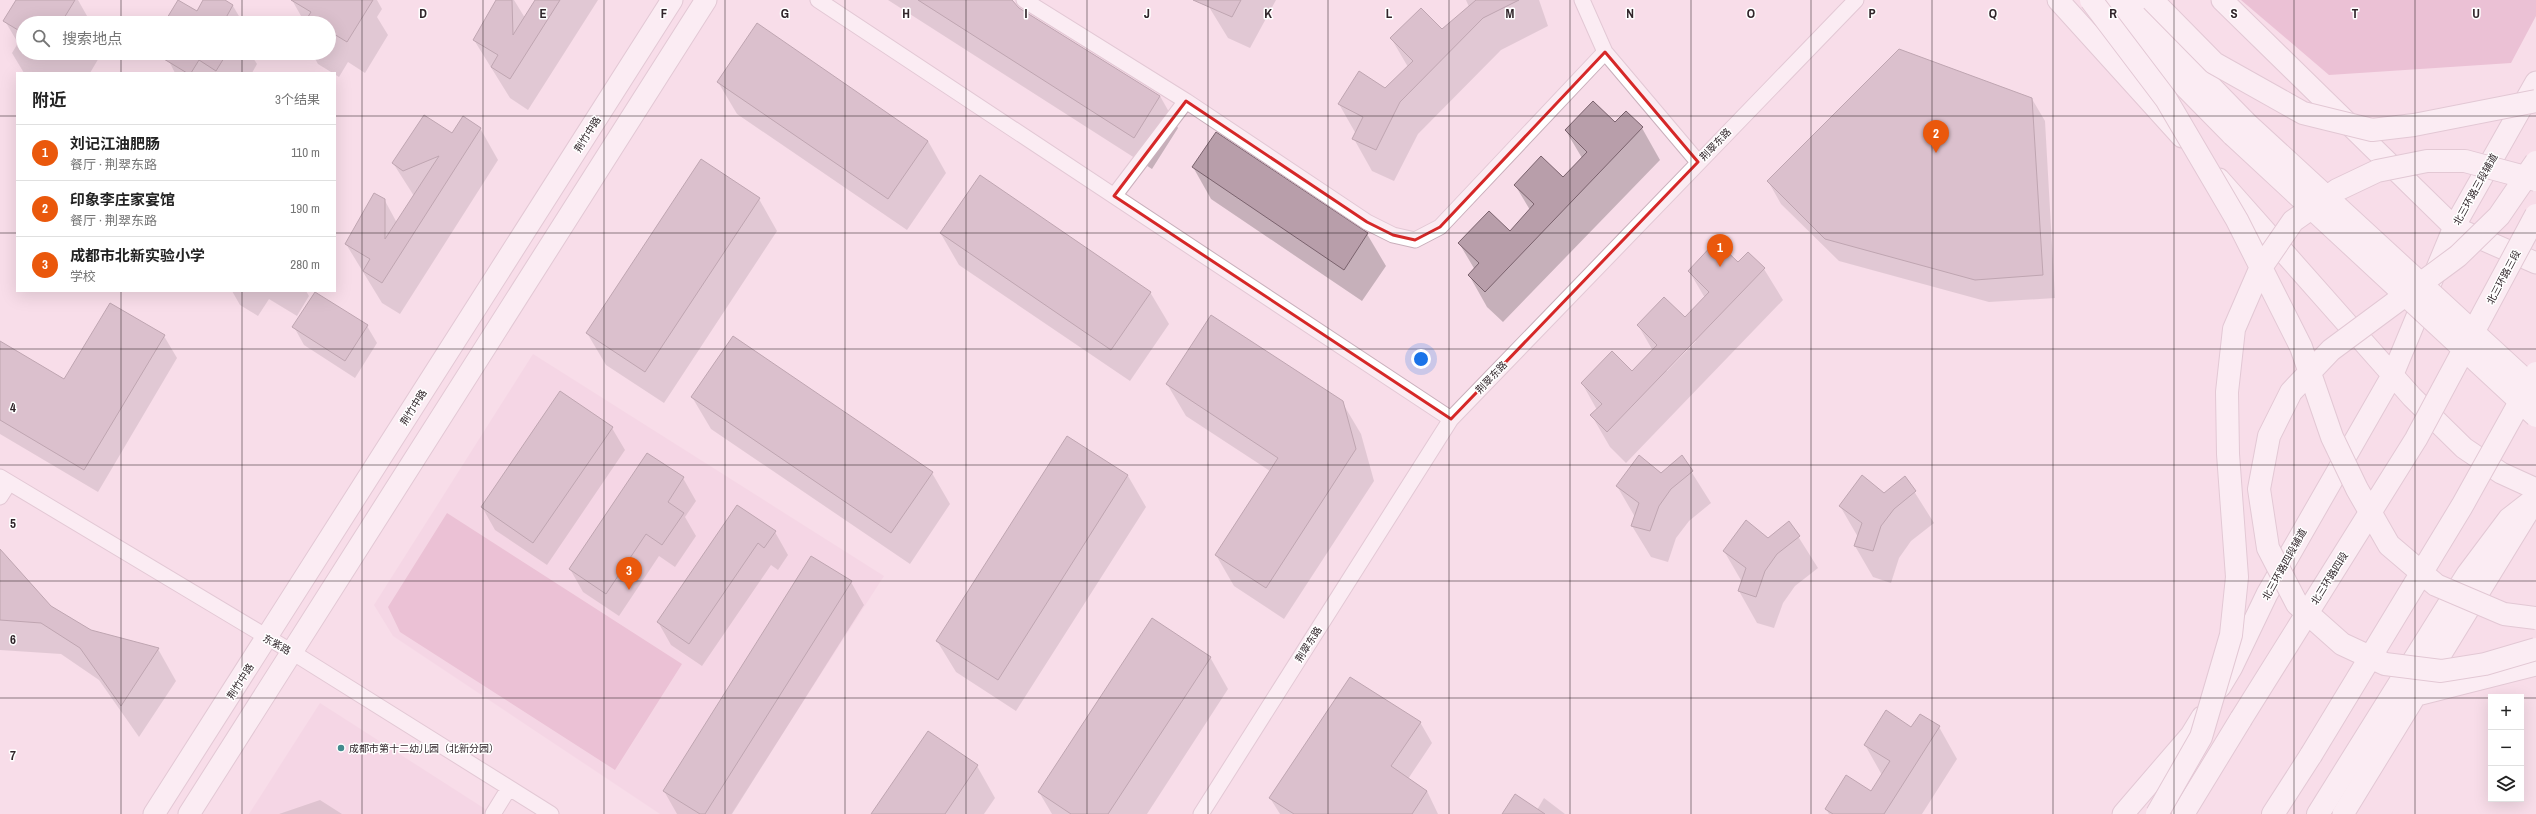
<!DOCTYPE html>
<html lang="zh">
<head>
<meta charset="utf-8">
<style>
  body { margin:0; font-family:"Archivo Narrow","Noto Sans SC",sans-serif; background:#f6f6f6; color:#222 }
  .controls { position:absolute; right:12px; bottom:12px; display:grid; overflow:hidden; border-radius:0px; box-shadow:0 4px 16px #0002 }
  .controls button { width:36px; height:36px; display:grid; place-items:center; padding:0; border:0; border-bottom:1px solid #e0e0e0; background:#fff; color:#222; font:20px sans-serif }
  .you { position:absolute; left:1421px; top:359px; width:14px; height:14px; margin:-10px; border:3px solid #fff; border-radius:50%; background:#1a73e8; box-shadow:0 0 0 6px #1a73e833 }
  .badge { display:grid; place-items:center; width:26px; height:26px; border-radius:50%; background:#ea580c; color:#fff; font-size:13px; font-weight:700 }
  .pin { position:absolute; translate:-50% -33px; filter:drop-shadow(0 1px 2px #0008) }
  .pin::after { content:''; position:absolute; top:21px; width:14px; height:12px; background:inherit; clip-path:polygon(0 0,100% 0,50% 100%) }
  .list { margin:0; padding:0; list-style:none }
  h2 { display:flex; justify-content:space-between; align-items:center; height:52px; margin:0; padding:0 16px; font-size:17px }
  h2 small { font-size:13px; font-weight:400; color:#767676 }
  .list li { display:grid; grid-template-columns:26px 1fr auto; gap:12px; align-items:center; box-sizing:border-box; height:56px; padding:0 16px; border-top:1px solid #e0e0e0 }
  .list b { display:block; font-size:15px; white-space:nowrap }
  .list p { margin:0; font-size:13px; white-space:nowrap; color:#767676 }
  .list em { font-size:13px; font-style:normal; color:#767676 }
  .icon { flex:none; width:22px; height:22px; fill:none; stroke:currentColor; stroke-width:2; stroke-linecap:round; stroke-linejoin:round }
  .map { position:relative; flex:none; width:2536px; height:814px; overflow:hidden }
  .search { position:absolute; background:#fff; box-shadow:0 4px 16px #0002; left:16px; top:16px; width:320px; height:44px; display:flex; align-items:center; gap:10px; box-sizing:border-box; padding:0 14px; border-radius:22px; color:#767676; font-size:15px }
  .panel { position:absolute; background:#fff; box-shadow:0 4px 16px #0002; left:16px; top:72px; width:320px; height:220px; border-radius:0px }
  .map>svg:first-child { display:block }
</style>
</head>
<body>
<div class="map">
<svg width="2536" height="814" viewBox="0 0 2536 814">
  <rect width="100%" height="100%" fill="#f8dde9"/>
  <path fill="#f2cfdf" d="M533,354L884,576L731,814H660L393,636L374,605Z
    M320,703L493,814H249Z"/>
  <path fill="#dba0bc" d="M2241,0H2536V16L2511,63L2329,75Z
    M447,513L682,664L615,770L400,632L388,607Z"/>
  <path fill="#0003" fill-rule="evenodd" d="M17,0H78L91,23H23V53H99L100,56L90,73H24L12,53L18,43L5,21Z
    M204,0H223L233,6L243,23H165L197,12Z
    M292,0H377L382,9L377,17L388,35L365,73L348,62L339,77L318,64L312,53H329V23H305Z
    M497,0H514L525,18L537,0H598L528,110L510,98L474,40Z
    M888,0H1010L1019,8L1160,96L1178,128L1152,169Z
    M1211,0H1276L1250,48L1228,38L1209,7Z
    M1466,0H1539L1548,26L1501,50L1418,134L1394,181L1372,171L1354,139L1356,134L1339,104L1385,89L1408,67L1391,38L1442,31L1469,7Z
    M174,53H250L257,64L252,73H175L169,61Z
    M718,82L928,141L946,173L907,230L737,114Z
    M2032,99L2045,121L2055,298L1989,302L1839,261L1781,204L1768,181Z
    M1615,123L1642,128L1660,160L1503,322L1487,307L1469,275L1475,270L1459,243L1510,232L1530,210L1515,185L1563,178L1582,158L1566,131Z
    M480,128L498,160L400,314L382,303L346,244L384,199L397,223L414,196L393,163L453,134Z
    M1216,133L1367,234L1386,266L1362,301L1211,199L1193,167Z
    M759,199L777,231L664,403L606,365L587,333Z
    M941,234L1150,292L1169,324L1130,381L959,265Z
    M1738,264L1764,269L1783,300L1626,463L1610,447L1592,416L1597,410L1582,383L1632,372L1653,351L1638,325L1685,319L1705,298L1689,271ZM1695,339L1696,341L1667,371L1666,370Z
    M232,291H306L309,296L297,316L269,299L258,316L240,305Z
    M367,326L377,343L355,378L304,345L294,327Z
    M164,336L177,358L98,492L0,434V342L65,381Z
    M1167,384L1342,402L1361,434L1374,481L1284,619L1234,586L1216,555L1270,471L1186,416Z
    M692,397L932,473L950,504L910,564L711,429Z
    M612,428L625,450L547,565L495,530L482,507Z
    M1682,457L1711,503L1689,521L1676,538L1668,562L1651,557L1632,526L1635,517L1617,486L1661,474Z
    M1128,476L1146,507L1016,711L956,672L937,641Z
    M1905,477L1934,523L1911,541L1899,558L1891,583L1873,577L1855,546L1858,537L1840,506L1884,494Z
    M683,478L696,501L685,517L696,536L675,567L659,556L619,616L583,592L570,569Z
    M737,506L775,532L788,555L778,570L771,565L702,666L671,645L658,622Z
    M1789,522L1818,568L1795,586L1783,603L1774,628L1757,623L1739,591L1742,582L1724,551L1768,540Z
    M0,561L51,607L90,631L158,649L176,681L139,737L99,680L61,654L0,650Z
    M851,582L864,605L732,814H677L664,791Z
    M1210,657L1228,689L1147,814H1052L1039,792Z
    M1420,722L1432,743L1408,779L1427,791L1438,814H1280L1270,798Z
    M1939,727L1957,759L1922,814H1829L1826,809L1872,792L1882,775L1865,745L1912,728Z
    M977,766L995,798L984,814H873Z
    M1544,798L1565,814H1503L1537,810Z
    M320,800L342,814H279Z"/>
  <path fill="#b89eaa" stroke="#7a626d" d="M16,0H75L61,23H23V33L3,21Z
    M178,0L197,11L203,0H225L233,5L223,23H164Z
    M291,0H373L347,42L329,31V23H304L311,12Z
    M496,0H512L513,35L535,0H560L510,79L491,67L498,55L473,40Z
    M918,0H1012L1019,8L1160,96L1134,138Z
    M1193,0H1241L1232,17Z
    M1476,0H1519L1483,18L1400,102L1376,150L1352,139L1363,117L1338,104L1359,71L1385,88L1413,61L1390,38L1421,8L1442,29Z
    M757,23L928,141L888,199L717,82Z
    M1899,49L2032,98L2043,275L1975,280L1825,239L1767,181Z
    M154,53H227L216,71L199,60L191,73H187Z
    M1593,101L1615,122L1626,111L1643,127L1485,292L1468,275L1479,263L1458,243L1489,211L1510,231L1534,204L1514,185L1541,156L1563,177L1587,152L1565,130Z
    M424,115L452,133L463,116L481,128L382,283L363,271L370,259L345,244L374,193L385,199V239L439,156L403,171L392,163Z
    M1216,132L1368,233L1344,270L1192,167Z
    M701,159L760,198L645,372L586,333Z
    M980,175L1151,292L1111,350L940,233Z
    M1716,241L1738,262L1748,252L1765,268L1607,432L1590,415L1602,404L1581,383L1612,351L1632,371L1657,345L1637,325L1664,297L1685,317L1709,292L1688,271Z
    M315,292L368,325L345,361L292,327Z
    M110,303L165,335L84,470L0,420V341L64,379Z
    M1211,315L1343,401L1356,449L1266,588L1215,555L1278,458L1166,384Z
    M733,336L933,472L891,533L691,397Z
    M560,391L613,427L533,543L481,507Z
    M1067,436L1128,475L998,680L936,641Z
    M647,453L684,477L668,502L684,513L662,545L646,534L606,594L569,569Z
    M1639,455L1661,473L1682,455L1693,471L1671,489L1659,506L1650,531L1631,526L1639,503L1616,486Z
    M1862,475L1884,493L1905,476L1916,491L1894,509L1881,526L1873,551L1854,546L1862,523L1839,506Z
    M737,505L776,531L764,548L758,543L689,644L657,622Z
    M1746,520L1768,538L1789,521L1800,536L1777,554L1765,571L1756,597L1738,591L1746,568L1723,551Z
    M0,549L51,606L91,630L159,648L121,706L80,648L41,623L0,620Z
    M811,556L852,581L705,814H700L663,791Z
    M1152,618L1211,657L1108,814H1071L1038,792Z
    M1350,677L1421,722L1391,766L1427,791L1412,814H1294L1269,798Z
    M1886,710L1911,727L1920,714L1940,726L1884,814H1833L1825,809L1846,775L1871,791L1890,761L1864,745Z
    M928,731L978,765L945,814H871Z
    M1515,794L1545,814H1502Z"/>
  <g fill="none" stroke-linecap="round" stroke-linejoin="round">
    <g stroke="#c9afbb" stroke-width="17">
      <path id="street" d="M818,0L1451,419
        M1024,0L1186,101L1367,222L1393,235L1415,240L1440,227L1605,52
        M1582,0L1605,52L1698,162
        M1114,196L1186,101
        M0,477L292,652L551,814
        M0,497L9,483
        M493,814L509,788
        M1201,814L1451,419L1856,0"/>
    </g>
    <g stroke="#c9afbb" stroke-width="23">
      <path id="secondary" d="M2058,0L2182,137
        M2222,0L2454,227L2536,263
        M2219,179L2412,397L2464,448L2501,473L2536,489
        M2220,687L2232,667L2267,594L2393,374L2454,227L2536,82
        M2417,695L2536,665
        M154,814L672,0
        M189,814L706,0
        M2123,814L2191,735L2202,717
        M2343,814L2536,499"/>
    </g>
    <g stroke="#c9afbb" stroke-width="24">
      <path id="primary" d="M2126,0L2245,122
        M2101,1L2233,135"/>
    </g>
    <g stroke="#c9afbb" stroke-width="24">
      <path id="highway" d="M2183,814L2241,719
        M2273,814L2311,755
        M2318,814L2467,575L2509,519L2536,498"/>
    </g>
    <use href="#street" stroke="#fff" stroke-width="15"/>
    <use href="#secondary" stroke="#fff" stroke-width="21"/>
    <use href="#primary" stroke="#fff" stroke-width="22"/>
    <use href="#highway" stroke="#fff" stroke-width="22"/>
    <g stroke="#c9afbb" stroke-width="24" stroke-linecap="butt">
      <path id="primary-bridge" d="M2245,122L2536,390
        M2233,135L2536,416"/>
    </g>
    <g stroke="#c9afbb" stroke-width="24" stroke-linecap="butt">
      <path id="highway-bridge" d="M2091,0L2166,99L2237,220L2301,347L2332,437L2357,489L2389,545L2436,585L2504,614L2536,618
        M2152,0L2214,63L2303,113L2372,130L2414,125L2536,101
        M2536,162L2499,216L2458,256L2331,350L2291,392L2269,436L2259,489L2268,548L2297,604L2342,644L2385,664L2441,671L2485,664L2536,649
        M2241,719L2416,439L2536,215
        M2311,755L2462,506L2536,373
        M2157,814L2201,737L2231,635L2237,577L2228,454L2227,392L2234,329L2260,269L2293,221L2337,190L2377,171L2427,161H2465L2536,180"/>
    </g>
    <use href="#primary-bridge" stroke="#fff" stroke-width="22"/>
    <use href="#highway-bridge" stroke="#fff" stroke-width="22"/>
  </g>
  <path d="M0 0H2536V814H0ZM1605,52L1698,162L1451,419L1114,196L1186,101L1367,222L1393,235L1415,240L1440,227Z" fill="#f8dde9" fill-opacity=".55" fill-rule="evenodd"/>
  <path fill="none" stroke="#d62828" stroke-width="3" stroke-linejoin="round" d="M1605,52L1698,162L1451,419L1114,196L1186,101L1367,222L1393,235L1415,240L1440,227Z"/>
  <path fill="none" stroke="#30252a" stroke-width="1" stroke-opacity="0.55" d="M121,0V23M242,0V23M362,0V814M483,0V814M604,0V814M725,0V814M845,0V814M966,0V814M1087,0V814M1208,0V814M1328,0V814M1449,0V814M1570,0V814M1691,0V814M1811,0V814M1932,0V814M2053,0V814M2174,0V814M2294,0V814M2415,0V814M121,53V73M242,53V73M0,116H17M335,116H2536M0,233H17M335,233H2536M121,291V814M242,291V814M0,349H2536M0,465H2536M0,581H2536M0,698H2491M2521,698H2536"/>
  <circle fill="#438b8e" stroke="#fff" stroke-width="1.5" cx="341" cy="748" r="4"/>
  <g text-anchor="middle" stroke-width="3" stroke-linejoin="round" paint-order="stroke">
    <g font-size="10" fill="#30252a" stroke="#fff">
      <text transform="translate(587 134) rotate(-58)" y="4">荆竹中路</text>
      <text transform="translate(1715 144) rotate(-46)" y="4">荆翠东路</text>
      <text transform="translate(2475 189) rotate(-61)" y="4">北三环路三段辅道</text>
      <text transform="translate(2503 277) rotate(-62)" y="4">北三环路三段</text>
      <text transform="translate(1491 377) rotate(-46)" y="4">荆翠东路</text>
      <text transform="translate(413 407) rotate(-58)" y="4">荆竹中路</text>
      <text transform="translate(2284 564) rotate(-61)" y="4">北三环路四段辅道</text>
      <text transform="translate(2329 578) rotate(-58)" y="4">北三环路四段</text>
      <text transform="translate(277 644) rotate(29)" y="4">东紫路</text>
      <text transform="translate(1308 644) rotate(-58)" y="4">荆翠东路</text>
      <text transform="translate(240 681) rotate(-57)" y="4">荆竹中路</text>
    </g>
    <g font-size="10" fill="#30252a" stroke="#fff" text-anchor="start">
      <text x="349" y="752">成都市第十二幼儿园（北新分园）</text>
    </g>
  </g>
  <g font-size="13" text-anchor="middle" font-weight="bold" fill="#30252a" stroke="#fff" stroke-width="3" stroke-linejoin="round" paint-order="stroke">
    <text x="423" y="18">D</text>
    <text x="543" y="18">E</text>
    <text x="664" y="18">F</text>
    <text x="785" y="18">G</text>
    <text x="906" y="18">H</text>
    <text x="1026" y="18">I</text>
    <text x="1147" y="18">J</text>
    <text x="1268" y="18">K</text>
    <text x="1389" y="18">L</text>
    <text x="1510" y="18">M</text>
    <text x="1630" y="18">N</text>
    <text x="1751" y="18">O</text>
    <text x="1872" y="18">P</text>
    <text x="1993" y="18">Q</text>
    <text x="2113" y="18">R</text>
    <text x="2234" y="18">S</text>
    <text x="2355" y="18">T</text>
    <text x="2476" y="18">U</text>
    <text x="13" y="412">4</text>
    <text x="13" y="528">5</text>
    <text x="13" y="644">6</text>
    <text x="13" y="760">7</text>
  </g>
</svg>
<div class="controls">
<button>+</button>
<button>−</button>
<button><svg class="icon" aria-label="layers" viewBox="0 0 24 24"><path d="M12 4l9 5-9 5-9-5zM3 14l9 5 9-5"/></svg></button>
</div>
<div class="you"></div>
<div class="pin badge" style="left:1720px;top:267px">1</div>
<div class="pin badge" style="left:1936px;top:153px">2</div>
<div class="pin badge" style="left:629px;top:590px">3</div>
<div class="search"><svg class="icon" aria-label="search" viewBox="0 0 24 24"><circle cx="10" cy="10" r="6"/><path d="M15 15l6 6"/></svg>搜索地点</div>
<section class="panel">
<h2>附近<small>3个结果</small></h2>
<ul class="list">
<li><span class="badge">1</span><div><b>刘记江油肥肠</b><p>餐厅 · 荆翠东路</p></div><em>110 m</em></li>
<li><span class="badge">2</span><div><b>印象李庄家宴馆</b><p>餐厅 · 荆翠东路</p></div><em>190 m</em></li>
<li><span class="badge">3</span><div><b>成都市北新实验小学</b><p>学校</p></div><em>280 m</em></li>
</ul>
</section>
</div>
</body>
</html>
